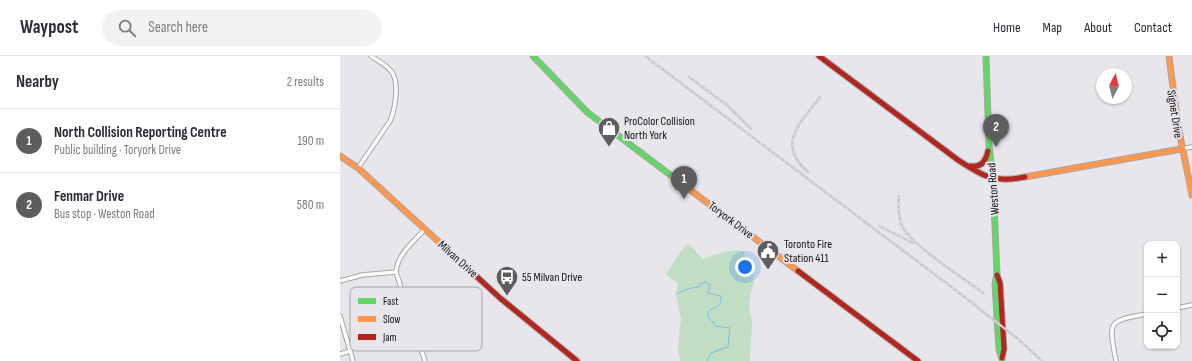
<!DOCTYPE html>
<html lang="en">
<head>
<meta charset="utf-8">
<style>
  body { margin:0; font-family:"Sofia Sans Condensed",sans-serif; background:#f2f2f3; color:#2b2b33 }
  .controls { position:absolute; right:12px; bottom:12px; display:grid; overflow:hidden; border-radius:8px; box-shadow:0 1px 3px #0004 }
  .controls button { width:36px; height:36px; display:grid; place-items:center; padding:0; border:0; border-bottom:1px solid #e1e1e2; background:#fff; color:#2b2b33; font:20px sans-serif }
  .compass { position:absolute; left:756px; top:12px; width:36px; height:36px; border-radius:50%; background:#fff; box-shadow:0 1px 3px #0004; rotate:7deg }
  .you { position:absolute; left:405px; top:211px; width:14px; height:14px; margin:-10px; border:3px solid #fff; border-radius:50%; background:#1a73e8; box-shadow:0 0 0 6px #1a73e833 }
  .badge { display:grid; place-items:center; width:26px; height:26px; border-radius:50%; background:#5e5c5f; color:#fff; font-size:13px; font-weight:700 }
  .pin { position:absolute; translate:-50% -33px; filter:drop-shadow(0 1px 2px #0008) }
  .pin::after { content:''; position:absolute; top:21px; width:14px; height:12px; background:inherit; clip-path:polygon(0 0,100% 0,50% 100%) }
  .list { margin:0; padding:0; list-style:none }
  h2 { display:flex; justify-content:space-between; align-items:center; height:52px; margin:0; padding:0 16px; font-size:17px }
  h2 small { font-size:13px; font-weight:400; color:#7c7c81 }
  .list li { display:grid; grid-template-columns:26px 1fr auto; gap:12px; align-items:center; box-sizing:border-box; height:64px; padding:0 16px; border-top:1px solid #e1e1e2 }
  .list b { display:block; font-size:15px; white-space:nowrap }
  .list p { margin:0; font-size:13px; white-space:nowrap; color:#7c7c81 }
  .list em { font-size:13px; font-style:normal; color:#7c7c81 }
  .icon { flex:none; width:22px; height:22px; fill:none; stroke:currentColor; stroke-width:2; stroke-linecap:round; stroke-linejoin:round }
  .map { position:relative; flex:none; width:852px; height:305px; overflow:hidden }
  header { display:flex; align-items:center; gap:24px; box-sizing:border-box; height:56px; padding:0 20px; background:#fff; border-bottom:1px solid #e1e1e2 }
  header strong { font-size:19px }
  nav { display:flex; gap:22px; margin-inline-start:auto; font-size:14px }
  .search { width:280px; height:36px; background:#f2f2f3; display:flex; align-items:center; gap:10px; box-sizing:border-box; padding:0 14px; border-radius:22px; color:#7c7c81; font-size:15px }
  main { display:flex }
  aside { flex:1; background:#fff }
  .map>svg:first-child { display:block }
</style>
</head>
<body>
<header>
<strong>Waypost</strong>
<div class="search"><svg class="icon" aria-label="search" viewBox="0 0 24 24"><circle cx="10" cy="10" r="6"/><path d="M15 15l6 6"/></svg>Search here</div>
<nav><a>Home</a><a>Map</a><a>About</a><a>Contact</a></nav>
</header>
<main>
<aside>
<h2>Nearby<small>2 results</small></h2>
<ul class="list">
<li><span class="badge">1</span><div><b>North Collision Reporting Centre</b><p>Public building · Toryork Drive</p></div><em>190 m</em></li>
<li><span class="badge">2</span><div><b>Fenmar Drive</b><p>Bus stop · Weston Road</p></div><em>580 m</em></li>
</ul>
</aside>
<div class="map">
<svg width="852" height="305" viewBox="0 0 852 305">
  <rect width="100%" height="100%" fill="#e8e6ea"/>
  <path fill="#c1dec4" d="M348,187L363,203C373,199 394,191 404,196L407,206L412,214L414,226L411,236L409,250L412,266L410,305H340L338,291L341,263L336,238L338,227L326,219L340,196Z"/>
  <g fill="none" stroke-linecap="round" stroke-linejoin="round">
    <path stroke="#77bee6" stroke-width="1" d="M337,237C345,235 350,231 359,231L360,228L366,226L370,229L368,237L381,240C381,254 375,249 368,256V261L373,266L375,270L390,272L388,291L371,297L367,305"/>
    <g stroke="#a7a5a7" stroke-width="5.5">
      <path id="street" d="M841,93L852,91
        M18,112L50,65C55,54 59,29 53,18C49,10 38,5 31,0
        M85,173C74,185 57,199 56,216L85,305
        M0,225L22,219L56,216
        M837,252L852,249
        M0,260L13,305
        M0,298L10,295
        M776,305C769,266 766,265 807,258"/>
    </g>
    <g stroke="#a7a5a7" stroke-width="7">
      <path id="fast" d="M193,0L247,56L333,121
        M646,0L649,90L653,123L657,218L655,228L659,294L662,303"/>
    </g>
    <g stroke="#a7a5a7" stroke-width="7">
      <path id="slow" d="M829,0L838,70L852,139
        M0,100L18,112L123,208
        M333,121L458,215
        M685,121L841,93"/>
    </g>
    <g stroke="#a7a5a7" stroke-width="7">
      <path id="jam" d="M479,0L618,104C644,121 654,127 685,121
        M630,110C641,112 646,105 648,95
        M123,208L160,242L237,305
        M458,215L578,305
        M657,219L660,227L664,293L662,302"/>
    </g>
    <use href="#street" stroke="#fcfbfc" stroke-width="3.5"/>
    <use href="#fast" stroke="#63d668" stroke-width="5"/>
    <use href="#slow" stroke="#ff974d" stroke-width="5"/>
    <use href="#jam" stroke="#b3261e" stroke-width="5"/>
    <g stroke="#c7c7c7" stroke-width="2.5">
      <path id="rail" d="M305,0L622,239L678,283L702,305
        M349,21L387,49L411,73
        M468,116C435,88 461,67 480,41
        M559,140C558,150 558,160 562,170C571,189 625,223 643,237
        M539,170L573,187"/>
    </g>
    <use href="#rail" stroke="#e8e5eb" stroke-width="1" stroke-dasharray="3" stroke-linecap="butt"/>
  </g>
  <defs>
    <g id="shop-pin" transform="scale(1.15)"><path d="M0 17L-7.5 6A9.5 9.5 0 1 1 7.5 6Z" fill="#5e5c5f" stroke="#e8e5eb"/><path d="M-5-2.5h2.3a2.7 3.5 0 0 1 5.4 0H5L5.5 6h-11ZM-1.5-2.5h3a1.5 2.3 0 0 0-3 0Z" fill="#fff"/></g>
    <g id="civic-pin" transform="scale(1.15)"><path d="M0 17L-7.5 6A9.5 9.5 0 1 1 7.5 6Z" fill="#5e5c5f" stroke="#e8e5eb"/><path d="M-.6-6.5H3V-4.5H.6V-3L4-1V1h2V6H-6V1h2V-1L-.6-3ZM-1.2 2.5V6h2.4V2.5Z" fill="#fff"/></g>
    <g id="bus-pin" transform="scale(1.15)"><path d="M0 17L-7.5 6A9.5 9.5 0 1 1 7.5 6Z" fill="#5e5c5f" stroke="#e8e5eb"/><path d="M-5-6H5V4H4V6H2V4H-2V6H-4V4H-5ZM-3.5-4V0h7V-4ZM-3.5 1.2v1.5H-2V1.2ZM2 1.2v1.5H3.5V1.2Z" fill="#fff"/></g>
  </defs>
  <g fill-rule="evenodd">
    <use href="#shop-pin" x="269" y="72"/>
    <use href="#civic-pin" x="428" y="195"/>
    <use href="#bus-pin" x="167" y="221"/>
  </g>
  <g text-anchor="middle" stroke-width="4" stroke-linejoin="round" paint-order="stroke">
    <g font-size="12" fill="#131214" stroke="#e8e5eb">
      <text transform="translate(835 58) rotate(81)" y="4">Signet Drive</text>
      <text transform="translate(653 133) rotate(-94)" y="4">Weston Road</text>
      <text transform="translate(391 164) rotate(37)" y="4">Toryork Drive</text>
      <text transform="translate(118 203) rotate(42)" y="4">Milvan Drive</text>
    </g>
    <g font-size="12" fill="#131214" stroke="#e8e5eb" text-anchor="start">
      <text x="284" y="69">ProColor Collision<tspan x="284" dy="14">North York</tspan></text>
      <text x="444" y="192">Toronto Fire<tspan x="444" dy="14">Station 411</tspan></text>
      <text x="182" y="225">55 Milvan Drive</text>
    </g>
  </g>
  <rect x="10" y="231" width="132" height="64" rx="6" fill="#e8e5eb" stroke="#a8a6aa" stroke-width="1"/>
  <rect x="18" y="242" width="18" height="6" fill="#63d668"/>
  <rect x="18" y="260" width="18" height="6" fill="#ff974d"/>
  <rect x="18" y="278" width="18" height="6" fill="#b3261e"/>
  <g font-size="11" fill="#131214">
    <text x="43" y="249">Fast</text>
    <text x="43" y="267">Slow</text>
    <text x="43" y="285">Jam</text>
  </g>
</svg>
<div class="controls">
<button>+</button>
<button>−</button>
<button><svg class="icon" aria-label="locate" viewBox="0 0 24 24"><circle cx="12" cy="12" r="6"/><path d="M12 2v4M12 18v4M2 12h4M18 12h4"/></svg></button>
</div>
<svg class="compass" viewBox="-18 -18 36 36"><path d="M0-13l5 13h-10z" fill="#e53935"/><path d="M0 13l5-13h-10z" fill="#7c7c81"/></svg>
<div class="you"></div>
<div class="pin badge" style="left:344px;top:143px">1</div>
<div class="pin badge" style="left:656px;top:91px">2</div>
</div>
</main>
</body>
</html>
